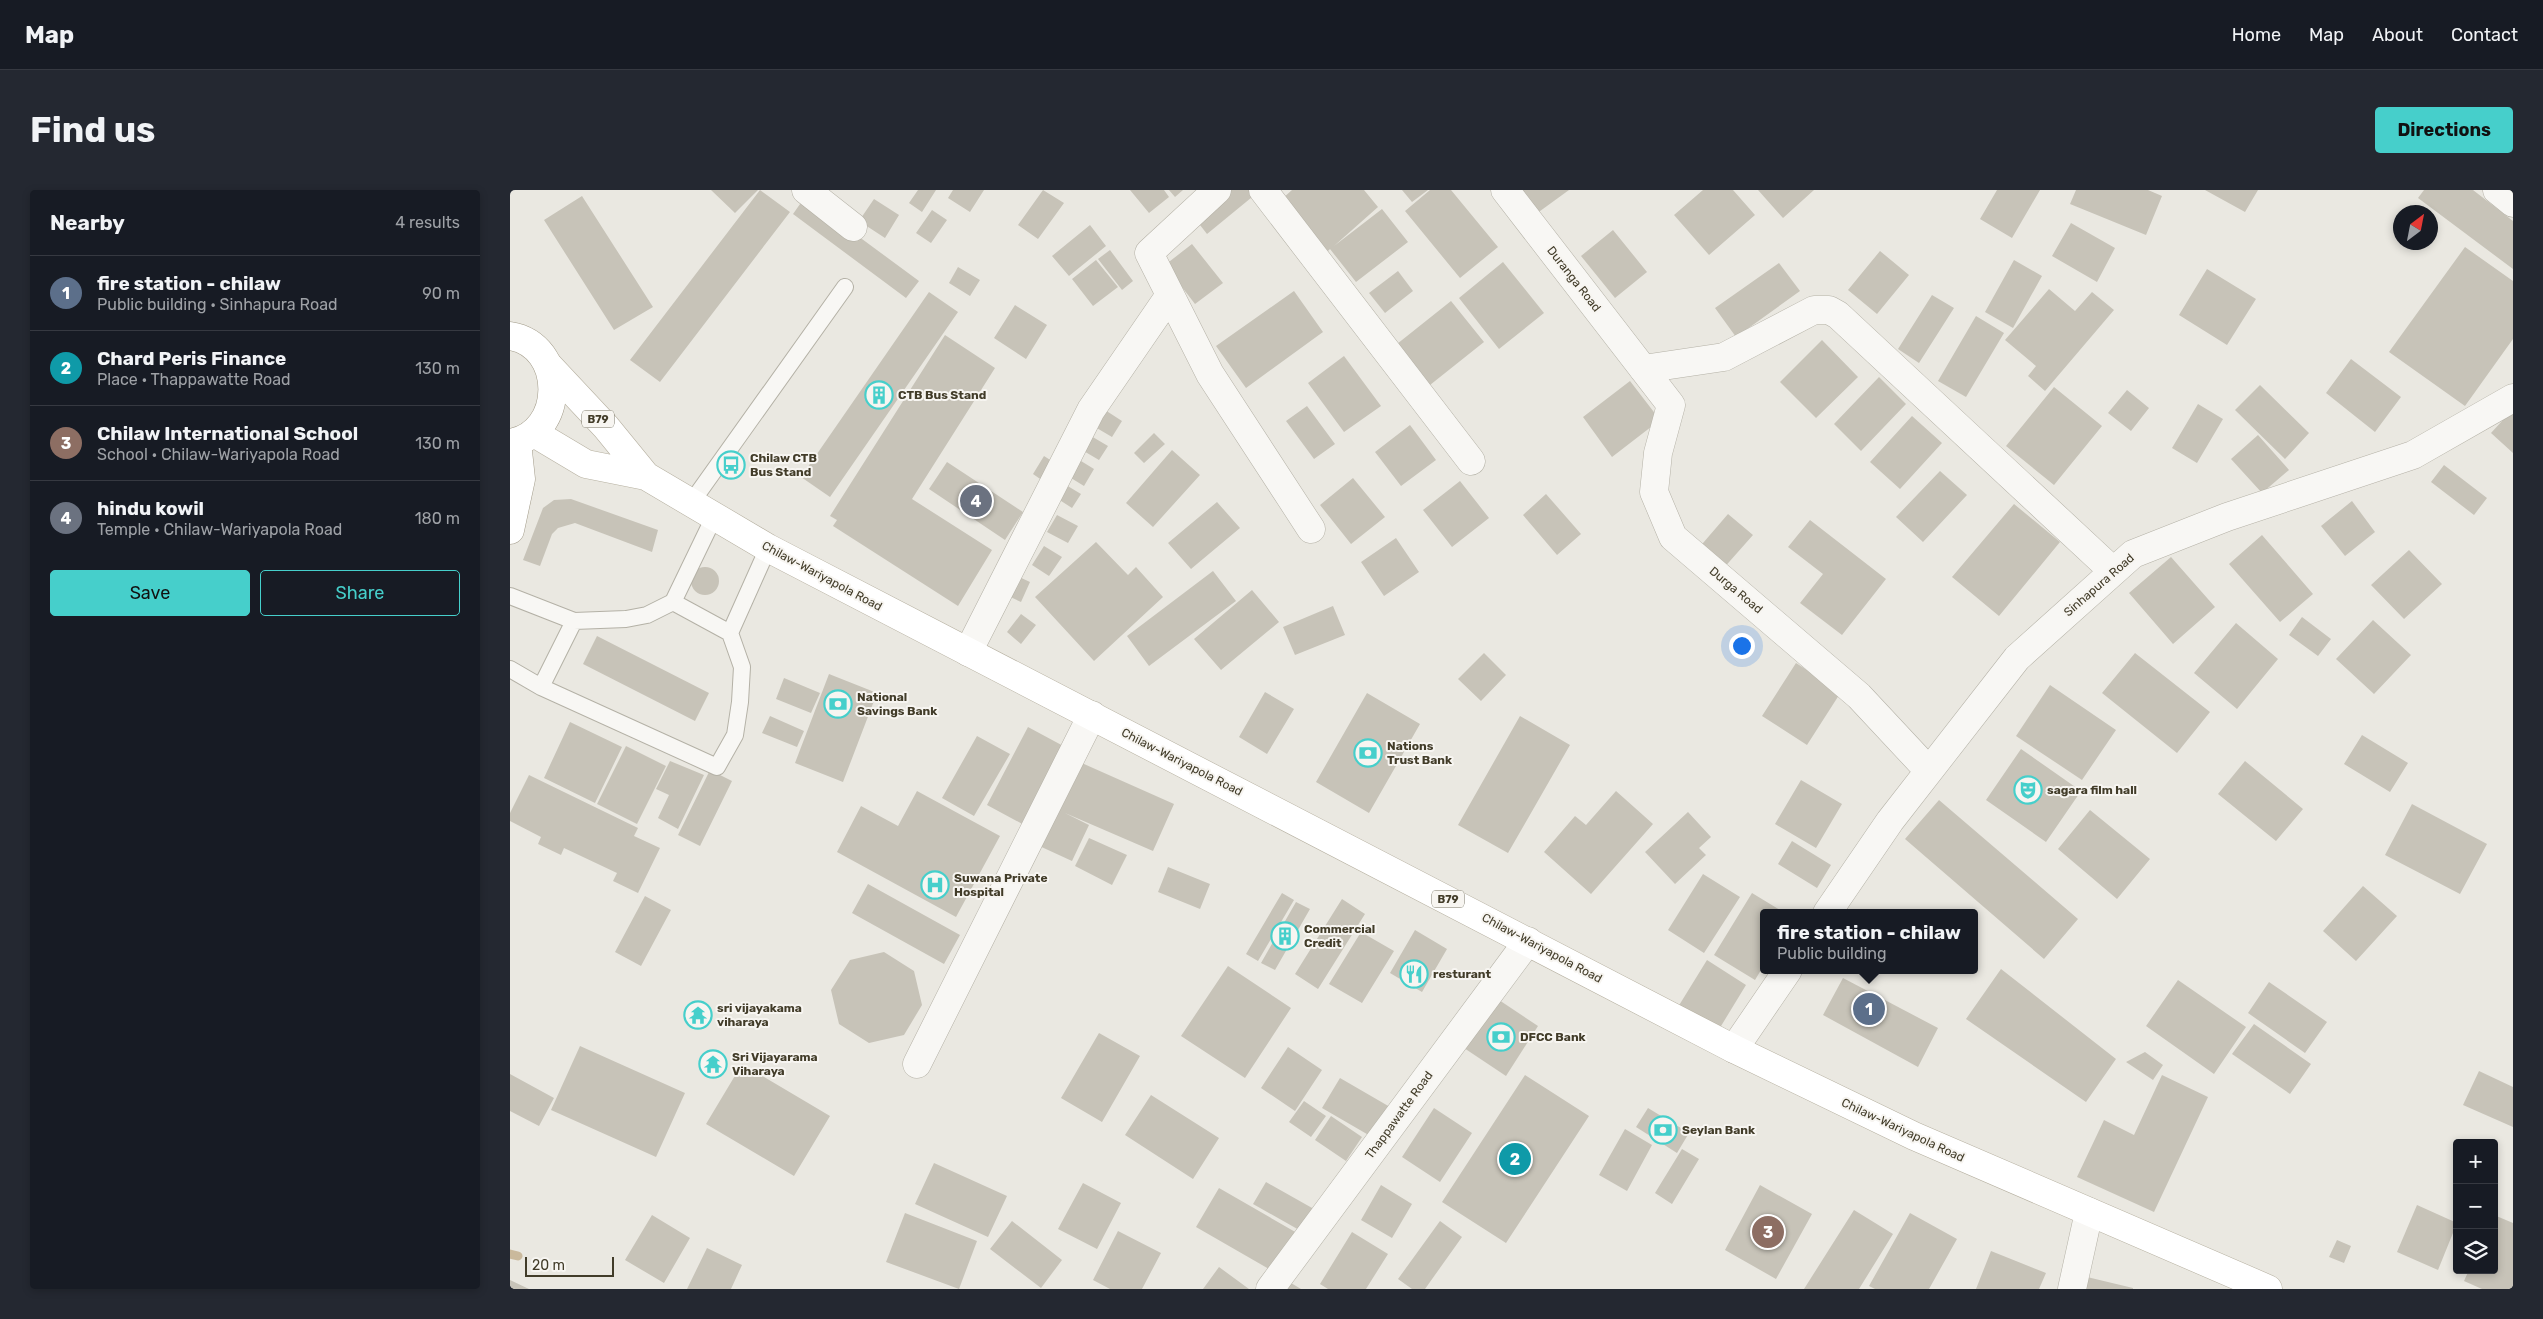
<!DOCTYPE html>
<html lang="en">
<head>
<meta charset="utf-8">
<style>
  body { margin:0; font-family:Rubik,sans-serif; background:#242831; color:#f1f3f6 }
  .controls { position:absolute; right:15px; bottom:15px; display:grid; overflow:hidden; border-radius:5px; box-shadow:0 2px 8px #0003 }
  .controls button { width:45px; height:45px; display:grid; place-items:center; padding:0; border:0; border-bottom:1px solid #363941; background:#171b24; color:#f1f3f6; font:25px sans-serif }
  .compass { position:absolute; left:1883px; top:15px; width:45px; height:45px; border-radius:50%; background:#171b24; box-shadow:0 2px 8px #0003; rotate:32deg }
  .scale { position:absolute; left:15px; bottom:12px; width:89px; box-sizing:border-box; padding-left:5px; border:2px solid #423c29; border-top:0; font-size:14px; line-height:18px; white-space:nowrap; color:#423c29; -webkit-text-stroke:4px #f7f5f1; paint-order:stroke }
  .you { position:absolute; left:1231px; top:455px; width:18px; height:18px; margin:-12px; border:4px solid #fff; border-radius:50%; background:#1a73e8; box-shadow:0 0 0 8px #1a73e833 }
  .badge { display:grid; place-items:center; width:32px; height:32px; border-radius:50%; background:#46cfcb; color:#fff; font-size:16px; font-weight:700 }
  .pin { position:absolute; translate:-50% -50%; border:2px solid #fff; box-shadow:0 1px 5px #0006 }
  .popup { position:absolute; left:1250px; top:719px; width:218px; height:65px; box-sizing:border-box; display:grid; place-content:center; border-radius:5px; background:#171b24; filter:drop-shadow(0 1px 4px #0005); font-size:16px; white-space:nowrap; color:#9ea1a6 }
  .popup b { font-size:19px; color:#f1f3f6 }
  .popup::after { content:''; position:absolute; left:50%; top:100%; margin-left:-10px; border:10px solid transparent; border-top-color:#171b24 }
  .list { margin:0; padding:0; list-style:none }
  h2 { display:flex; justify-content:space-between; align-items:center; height:65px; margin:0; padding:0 20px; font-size:21px }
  h2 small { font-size:16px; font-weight:400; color:#9ea1a6 }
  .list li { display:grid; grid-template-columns:32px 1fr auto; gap:15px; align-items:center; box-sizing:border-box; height:75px; padding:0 20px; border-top:1px solid #363941 }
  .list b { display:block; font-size:19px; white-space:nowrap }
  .list p { margin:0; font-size:16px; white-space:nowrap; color:#9ea1a6 }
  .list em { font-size:16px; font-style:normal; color:#9ea1a6 }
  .actions { display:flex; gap:10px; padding:15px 20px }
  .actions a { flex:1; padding:11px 0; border:1px solid #46cfcb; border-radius:5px; text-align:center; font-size:18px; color:#46cfcb }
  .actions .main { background:#46cfcb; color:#111 }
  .icon { flex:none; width:28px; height:28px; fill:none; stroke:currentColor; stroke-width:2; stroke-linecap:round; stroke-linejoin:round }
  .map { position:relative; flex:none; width:2003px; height:1099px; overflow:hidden; border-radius:5px }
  header { display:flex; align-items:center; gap:30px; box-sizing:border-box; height:70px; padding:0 25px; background:#171b24; border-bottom:1px solid #363941 }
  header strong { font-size:24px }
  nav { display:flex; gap:28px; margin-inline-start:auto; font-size:18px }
  .intro { display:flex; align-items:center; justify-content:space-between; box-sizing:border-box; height:120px; padding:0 30px }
  h1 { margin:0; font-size:35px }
  .button { padding:12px 22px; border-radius:5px; background:#46cfcb; color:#111; font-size:18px; font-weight:700 }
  main { display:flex; gap:30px; padding:0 30px }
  aside { flex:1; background:#171b24; border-radius:5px; box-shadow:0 2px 8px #0003 }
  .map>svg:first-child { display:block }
</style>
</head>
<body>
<header>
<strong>Map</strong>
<nav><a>Home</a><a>Map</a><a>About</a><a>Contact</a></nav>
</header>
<div class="intro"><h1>Find us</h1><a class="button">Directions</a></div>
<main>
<aside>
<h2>Nearby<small>4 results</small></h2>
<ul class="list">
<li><span class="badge" style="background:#5c6f8a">1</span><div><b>fire station - chilaw</b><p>Public building · Sinhapura Road</p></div><em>90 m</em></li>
<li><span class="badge" style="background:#0f9aa8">2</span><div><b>Chard Peris Finance</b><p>Place · Thappawatte Road</p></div><em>130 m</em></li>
<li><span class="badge" style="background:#8d6e63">3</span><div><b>Chilaw International School</b><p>School · Chilaw-Wariyapola Road</p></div><em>130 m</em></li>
<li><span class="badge" style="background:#6b7280">4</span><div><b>hindu kowil</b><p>Temple · Chilaw-Wariyapola Road</p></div><em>180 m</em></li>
</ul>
<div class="actions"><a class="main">Save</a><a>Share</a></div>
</aside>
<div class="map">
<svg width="2003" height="1099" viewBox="0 0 2003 1099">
  <rect width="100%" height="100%" fill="#eae8e1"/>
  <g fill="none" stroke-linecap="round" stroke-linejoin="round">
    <path stroke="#cab99c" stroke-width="9" d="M0,1064L8,1066"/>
  </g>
  <path fill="#c7c3b8" d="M201,0H248L225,23Z
    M250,0L280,22L150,192L120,170Z
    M408,0H426L412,22L399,13Z
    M443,0H474L460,22L438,8Z
    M533,0L554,13L528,49L508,35Z
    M620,0H654L659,7L639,23Z
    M659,0H673L665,7Z
    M715,0H744L747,3L697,44L683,26Z
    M782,0H854L868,17L824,56L872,19L898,52L846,92L820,59L818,61L772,9Z
    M892,0H918L902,12Z
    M920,0H941L988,57L950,88L895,21Z
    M1009,0H1059L1026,24Z
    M1193,0H1223L1245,25L1199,65L1164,25Z
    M1248,0H1304L1273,28Z
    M1487,0H1530L1502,48L1470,29Z
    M1566,0H1638L1652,6L1636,45L1560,14Z
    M1695,0H1748L1735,22Z
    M1914,0H1963L2003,31V79L1908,8Z
    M72,6L143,117L104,140L34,30Z
    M295,7L409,91L396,108L283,24Z
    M364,9L389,25L375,48L349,31Z
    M422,20L437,30L421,53L406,43Z
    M1561,33L1605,58L1587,92L1542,66Z
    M580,35L596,56L559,86L542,66Z
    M1103,40L1137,82L1105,108L1071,66Z
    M682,54L713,93L685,114L655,75Z
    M1955,57L2003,91V149L1955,216L1879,162Z
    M600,60L623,91L612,100L588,69Z
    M1370,61L1399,85L1367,124L1338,100Z
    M586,70L608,97L583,116L562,89Z
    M1504,70L1532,86L1503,138L1475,122Z
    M993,72L1034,123L989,159L949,108Z
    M1269,73L1290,101L1226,147L1205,118Z
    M448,77L470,90L460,106L439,93Z
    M1697,79L1746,109L1717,155L1669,125Z
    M888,81L903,101L875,123L859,103Z
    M1539,99L1565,121L1582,102L1604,120L1535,201L1518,186L1526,176L1495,150Z
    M784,101L813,142L736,198L706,156Z
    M419,102L448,122L320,307L291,287Z
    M1422,105L1444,118L1409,173L1388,159Z
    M941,111L974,152L920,195L887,154Z
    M505,115L537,135L516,169L484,148Z
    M1466,126L1494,143L1456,207L1428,191Z
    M435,145L485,178L402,309L482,360L448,416L323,336L327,330L320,326Z
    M1312,150L1348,187L1306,228L1270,192Z
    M834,166L871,216L834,242L798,193Z
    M1841,169L1891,207L1865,242L1816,203Z
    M1369,187L1396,214L1351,261L1324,234Z
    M1120,191L1150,230L1102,267L1073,227Z
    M1750,195L1799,243L1775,269L1725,220Z
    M1544,197L1592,236L1544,295L1496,256Z
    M1617,200L1639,218L1621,241L1598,223Z
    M1688,214L1713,229L1687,273L1662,258Z
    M797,216L825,254L804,269L776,231Z
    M2003,219V263L1981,243Z
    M595,220L612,231L602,247L585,237Z
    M1402,226L1432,253L1390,299L1360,272Z
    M900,235L926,270L891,296L865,262Z
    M644,243L655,254L634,273L624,263Z
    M1748,245L1779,280L1752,303L1721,269Z
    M581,246L598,256L589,270L572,260Z
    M662,260L690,285L643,337L616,313Z
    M534,266L548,275L536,293L523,284Z
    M571,271L584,279L574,296L561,288Z
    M437,272L513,322L495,350L419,299Z
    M1934,275L1977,308L1964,325L1921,292Z
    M1430,281L1457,305L1413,352L1386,327Z
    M843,288L875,327L841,354L810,315Z
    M950,291L979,328L942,357L913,320Z
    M556,295L571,304L562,318L548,309Z
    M1036,304L1071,344L1047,365L1013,325Z
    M61,309L148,340L142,362L65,333L48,338L42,344L30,376L13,370L33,318L44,310Z
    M1842,311L1865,342L1835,366L1811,336Z
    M707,312L730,338L681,379L658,353Z
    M1504,314L1550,352L1489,426L1442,387Z
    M1218,324L1243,345L1212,380L1187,360Z
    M547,325L568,336L558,353L537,342Z
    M1300,330L1376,389L1332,445L1290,413L1313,384L1278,357Z
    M1752,345L1803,404L1770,432L1719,374Z
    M886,348L909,382L874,406L851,372Z
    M586,352L618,385L626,377L653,407L584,471L525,407Z
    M534,356L552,367L539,386L522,375Z
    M1899,360L1932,394L1894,429L1861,395Z
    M1661,367L1705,417L1663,454L1619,403Z
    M181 391a14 14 0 1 1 28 0a14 14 0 1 1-28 0Z
    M703,381L726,411L639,476L617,446Z
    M505,385L520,392L511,412L496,405Z
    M742,400L769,432L711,480L684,449Z
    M823,416L835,445L785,465L773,437Z
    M511,424L526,435L511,454L497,442Z
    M1792,427L1821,449L1808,466L1779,445Z
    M1863,430L1901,465L1864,504L1826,469Z
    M1726,433L1768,469L1727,519L1684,483Z
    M87,446L199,503L185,531L73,474Z
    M974,463L996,485L971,511L948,489Z
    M1625,463L1700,522L1667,563L1592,503Z
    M1286,473L1331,502L1297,555L1252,526Z
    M319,484L367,503L333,592L285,573Z
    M274,488L310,503L301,523L266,509Z
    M1540,495L1606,540L1572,590L1506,546Z
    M755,502L784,519L757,564L729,547Z
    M857,503L910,534L859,623L806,592Z
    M260,526L294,541L287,557L252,543Z
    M1010,526L1060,555L998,663L948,635Z
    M60,532L112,557L85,613L34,588Z
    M518,537L557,558L516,636L477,615Z
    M1852,545L1898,573L1880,602L1834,574Z
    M467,546L500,564L464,626L432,608Z
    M116,556L156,576L127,634L87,614Z
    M1511,559L1571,601L1536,652L1476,610Z
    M565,570L664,614L643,661L555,623L579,635L562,671L525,654Z
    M160,571L194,585L168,639L148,628L159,605L146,599Z
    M1735,571L1793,619L1766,651L1708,604Z
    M200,580L222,591L190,656L168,645Z
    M19,585L128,638L124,646L150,658L128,703L103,691L107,683L54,658L51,665L28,654L31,647L0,631V623Z
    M1291,590L1332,614L1306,658L1265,634Z
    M407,601L490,646L446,727L327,662L351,616L388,636Z
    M1106,601L1143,634L1081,704L1034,662L1065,626L1076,635Z
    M1429,610L1568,729L1534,769L1395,649Z
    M1902,614L1977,654L1950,704L1875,665Z
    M1580,620L1640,669L1607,709L1548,659Z
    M1178,622L1201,647L1189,658L1196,665L1165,694L1135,662Z
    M579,648L617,665L602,695L565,676Z
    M1282,651L1321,675L1307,698L1268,674Z
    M658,677L700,694L690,719L648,702Z
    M1193,684L1230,707L1194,763L1158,740Z
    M358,694L450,745L434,774L342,723Z
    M1853,696L1887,726L1846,771L1813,741Z
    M772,703L784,710L748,771L736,764Z
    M1242,703L1275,723H1254V775L1245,790L1204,765Z
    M135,706L161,720L131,776L105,762Z
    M832,709L855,724L808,799L785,784Z
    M786,712L800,719L765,780L751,773Z
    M905,740L937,759L912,802L880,783Z
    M851,742L884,761L852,813L819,794Z
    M374,762L404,781L412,815L394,845L359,853L329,834L321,800L340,770Z
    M1197,770L1236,795L1208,841L1168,817Z
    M718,776L781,818L735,888L671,846Z
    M1491,779L1606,869L1576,912L1456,829Z
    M1333,788L1428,838L1408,877L1313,825Z
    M1668,790L1736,837L1704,884L1636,836Z
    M1759,792L1817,832L1795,863L1738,823Z
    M986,808L1028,836L996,886L954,858Z
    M1744,834L1801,874L1780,904L1722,864Z
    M589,843L630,866L592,932L551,908Z
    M70,856L175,903L146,967L41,920Z
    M778,857L812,880L785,921L751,898Z
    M1635,862L1653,875L1643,890L1616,872Z
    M232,874L320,926L284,986L196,934Z
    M1969,881L2003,897V937L1953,915Z
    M0,884L44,908L29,936L0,921Z
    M1015,885L1079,926L996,1053L932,1012Z
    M1652,885L1698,907L1644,1022L1567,987L1594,930L1624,945Z
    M830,888L880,917L862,947L812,918Z
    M641,905L709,948L683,989L615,945Z
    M794,911L816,926L801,947L779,932Z
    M924,918L962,943L930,992L892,967Z
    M1138,918L1179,943L1167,963L1126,937Z
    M821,926L852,947L836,971L805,950Z
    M1115,939L1142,955L1117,1001L1089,985Z
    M1172,959L1189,969L1162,1014L1145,1003Z
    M424,973L497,1006L478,1047L405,1014Z
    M756,992L811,1023L798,1045L743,1014Z
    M573,993L611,1013L587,1059L548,1039Z
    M871,995L902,1014L882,1048L851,1030Z
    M1250,995L1302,1024L1266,1089L1215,1060Z
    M709,998L787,1043L764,1082L686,1037Z
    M1907,1015L1947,1033L1928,1080L1887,1062Z
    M1344,1020L1383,1044L1349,1099H1294Z
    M395,1023L467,1051L449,1099L376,1072Z
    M1400,1023L1447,1049L1419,1099H1365L1359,1096Z
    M142,1025L180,1048L154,1093L115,1070Z
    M1984,1025L2003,1033V1099H1972L1954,1091L1959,1080H1984Z
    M502,1031L552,1070L531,1098L480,1059Z
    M930,1031L952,1047L915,1099H902L888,1089Z
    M608,1041L651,1063L632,1099H600L583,1090Z
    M842,1042L878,1064L856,1099H818L810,1094Z
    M1827,1050L1841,1056L1834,1073L1819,1067Z
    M197,1058L232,1075L221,1099H177Z
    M1481,1061L1536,1083L1529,1099H1466Z
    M709,1077L739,1099H693Z
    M1577,1087L1623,1098V1099H1574Z
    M0,1090L19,1099H0Z
    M781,1093L791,1099H777Z"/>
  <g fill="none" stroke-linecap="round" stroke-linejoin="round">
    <g stroke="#b4b1a6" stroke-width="18">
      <path id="lane" d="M181,313L335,97
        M0,406L64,431
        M163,412L220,443
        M0,479L31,497L207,577L225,545L230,512L232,477L220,443L258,358
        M31,497L64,431L116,429L137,425L163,412L204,327"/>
    </g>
    <g stroke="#b4b1a6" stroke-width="29">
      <path id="street" d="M296,0L343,37
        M707,0L639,63L700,184L801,339
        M753,0L961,271
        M995,0L1161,215L1148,263L1144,302L1163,347L1349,506L1419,581
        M1987,0L2003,13
        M1133,179L1214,167L1304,120H1319L1328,125L1603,381
        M458,462L581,220L660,105
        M1317,723L1380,631L1507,468L1623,364L1717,327L1903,265L2003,208
        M1224,859L1278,780
        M407,874L582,525
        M760,1099L1018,751
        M1562,1099L1579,1022"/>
    </g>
    <g stroke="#b6b0a0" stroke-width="29">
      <path id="primary" d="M38,175L96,237L136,286L258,358L1224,859L1404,946L1758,1099
        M24,243L76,274L136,286"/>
    </g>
    <g stroke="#a19a88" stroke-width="29">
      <path id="highway" d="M0,146C57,155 56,244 0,253
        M0,340L11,289L7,252"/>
    </g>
    <use href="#lane" stroke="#f8f7f4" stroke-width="16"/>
    <use href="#street" stroke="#f8f7f4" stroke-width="28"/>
    <use href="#primary" stroke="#fff" stroke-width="28"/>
    <use href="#highway" stroke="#fff" stroke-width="28"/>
  </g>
  <defs>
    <g id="building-ring" transform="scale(1.4375)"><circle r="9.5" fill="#f7f5f1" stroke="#46cfcb" stroke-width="1.5"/><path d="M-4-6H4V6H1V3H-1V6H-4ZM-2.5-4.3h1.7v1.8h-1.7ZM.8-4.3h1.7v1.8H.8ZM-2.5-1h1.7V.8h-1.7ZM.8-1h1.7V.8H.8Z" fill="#46cfcb"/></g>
    <g id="bus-ring" transform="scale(1.4375)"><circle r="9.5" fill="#f7f5f1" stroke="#46cfcb" stroke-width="1.5"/><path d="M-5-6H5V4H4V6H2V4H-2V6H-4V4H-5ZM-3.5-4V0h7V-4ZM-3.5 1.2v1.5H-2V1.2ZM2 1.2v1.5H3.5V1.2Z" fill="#46cfcb"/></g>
    <g id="bank-ring" transform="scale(1.4375)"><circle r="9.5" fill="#f7f5f1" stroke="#46cfcb" stroke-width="1.5"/><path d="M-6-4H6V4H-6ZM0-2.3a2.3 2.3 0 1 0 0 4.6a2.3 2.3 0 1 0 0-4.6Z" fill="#46cfcb"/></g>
    <g id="theatre-ring" transform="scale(1.4375)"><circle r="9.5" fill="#f7f5f1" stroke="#46cfcb" stroke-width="1.5"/><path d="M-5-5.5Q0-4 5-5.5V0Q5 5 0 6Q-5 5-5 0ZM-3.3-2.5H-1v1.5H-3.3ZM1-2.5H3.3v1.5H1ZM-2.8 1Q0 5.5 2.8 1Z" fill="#46cfcb"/></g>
    <g id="hospital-ring" transform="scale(1.4375)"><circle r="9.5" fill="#f7f5f1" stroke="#46cfcb" stroke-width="1.5"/><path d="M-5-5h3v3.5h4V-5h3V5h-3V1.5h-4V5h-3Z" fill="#46cfcb"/></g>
    <g id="restaurant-ring" transform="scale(1.4375)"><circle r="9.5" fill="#f7f5f1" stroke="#46cfcb" stroke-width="1.5"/><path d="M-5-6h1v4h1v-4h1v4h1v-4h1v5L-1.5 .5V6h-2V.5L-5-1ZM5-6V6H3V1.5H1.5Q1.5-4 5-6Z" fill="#46cfcb"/></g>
    <g id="temple-ring" transform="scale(1.4375)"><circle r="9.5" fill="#f7f5f1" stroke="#46cfcb" stroke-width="1.5"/><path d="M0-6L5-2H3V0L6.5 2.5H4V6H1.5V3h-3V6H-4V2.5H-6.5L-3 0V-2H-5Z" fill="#46cfcb"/></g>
  </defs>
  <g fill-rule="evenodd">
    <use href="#building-ring" x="369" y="205"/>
    <use href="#bus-ring" x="221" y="275"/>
    <use href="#bank-ring" x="328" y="514"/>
    <use href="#bank-ring" x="858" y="563"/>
    <use href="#theatre-ring" x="1518" y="600"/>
    <use href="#hospital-ring" x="425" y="695"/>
    <use href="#building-ring" x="775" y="746"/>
    <use href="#restaurant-ring" x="904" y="784"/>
    <use href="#temple-ring" x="188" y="825"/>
    <use href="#bank-ring" x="991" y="847"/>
    <use href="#temple-ring" x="203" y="874"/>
    <use href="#bank-ring" x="1153" y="940"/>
  </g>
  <g text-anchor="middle" stroke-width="4" stroke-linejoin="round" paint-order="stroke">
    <g fill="#f7f5f1" stroke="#787465" stroke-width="1">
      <rect x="72" y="220.5" width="32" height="17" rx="4"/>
      <rect x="922" y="700.5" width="32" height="17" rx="4"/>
    </g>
    <g font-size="11" font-weight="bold" fill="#423c29">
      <text x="88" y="233">B79</text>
      <text x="938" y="713">B79</text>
    </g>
    <g font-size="12" fill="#423c29" stroke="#f7f5f1">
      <text transform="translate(1064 89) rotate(52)" y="4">Duranga Road</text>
      <text transform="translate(312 386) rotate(28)" y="4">Chilaw-Wariyapola Road</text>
      <text transform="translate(1589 395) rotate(-41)" y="4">Sinhapura Road</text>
      <text transform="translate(1226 400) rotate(40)" y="4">Durga Road</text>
      <text transform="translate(672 572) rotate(27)" y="4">Chilaw-Wariyapola Road</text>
      <text transform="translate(1032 758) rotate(28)" y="4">Chilaw-Wariyapola Road</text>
      <text transform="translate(889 925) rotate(-54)" y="4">Thappawatte Road</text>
      <text transform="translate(1393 940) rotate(25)" y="4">Chilaw-Wariyapola Road</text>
    </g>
    <g font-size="12" font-weight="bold" fill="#423c29" stroke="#f7f5f1" text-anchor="start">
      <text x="388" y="209">CTB Bus Stand</text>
      <text x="240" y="272">Chilaw CTB<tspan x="240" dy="14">Bus Stand</tspan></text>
      <text x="347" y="511">National<tspan x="347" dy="14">Savings Bank</tspan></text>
      <text x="877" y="560">Nations<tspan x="877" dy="14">Trust Bank</tspan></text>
      <text x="1537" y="604">sagara film hall</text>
      <text x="444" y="692">Suwana Private<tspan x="444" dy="14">Hospital</tspan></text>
      <text x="794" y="743">Commercial<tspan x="794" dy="14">Credit</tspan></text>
      <text x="923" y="788">resturant</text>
      <text x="207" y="822">sri vijayakama<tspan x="207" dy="14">viharaya</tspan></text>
      <text x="1010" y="851">DFCC Bank</text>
      <text x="222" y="871">Sri Vijayarama<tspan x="222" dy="14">Viharaya</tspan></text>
      <text x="1172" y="944">Seylan Bank</text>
    </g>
  </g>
</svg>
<div class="controls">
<button>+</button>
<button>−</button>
<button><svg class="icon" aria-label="layers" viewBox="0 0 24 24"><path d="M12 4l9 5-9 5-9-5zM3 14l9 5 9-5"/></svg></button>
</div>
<svg class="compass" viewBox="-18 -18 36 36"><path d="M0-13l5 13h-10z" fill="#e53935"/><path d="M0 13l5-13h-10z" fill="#9ea1a6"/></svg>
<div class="scale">20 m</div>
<div class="you"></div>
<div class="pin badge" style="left:1359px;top:819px;background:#5c6f8a">1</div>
<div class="popup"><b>fire station - chilaw</b>Public building</div>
<div class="pin badge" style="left:1005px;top:969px;background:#0f9aa8">2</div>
<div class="pin badge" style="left:1258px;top:1042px;background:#8d6e63">3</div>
<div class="pin badge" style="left:466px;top:311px;background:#6b7280">4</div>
</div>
</main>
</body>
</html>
